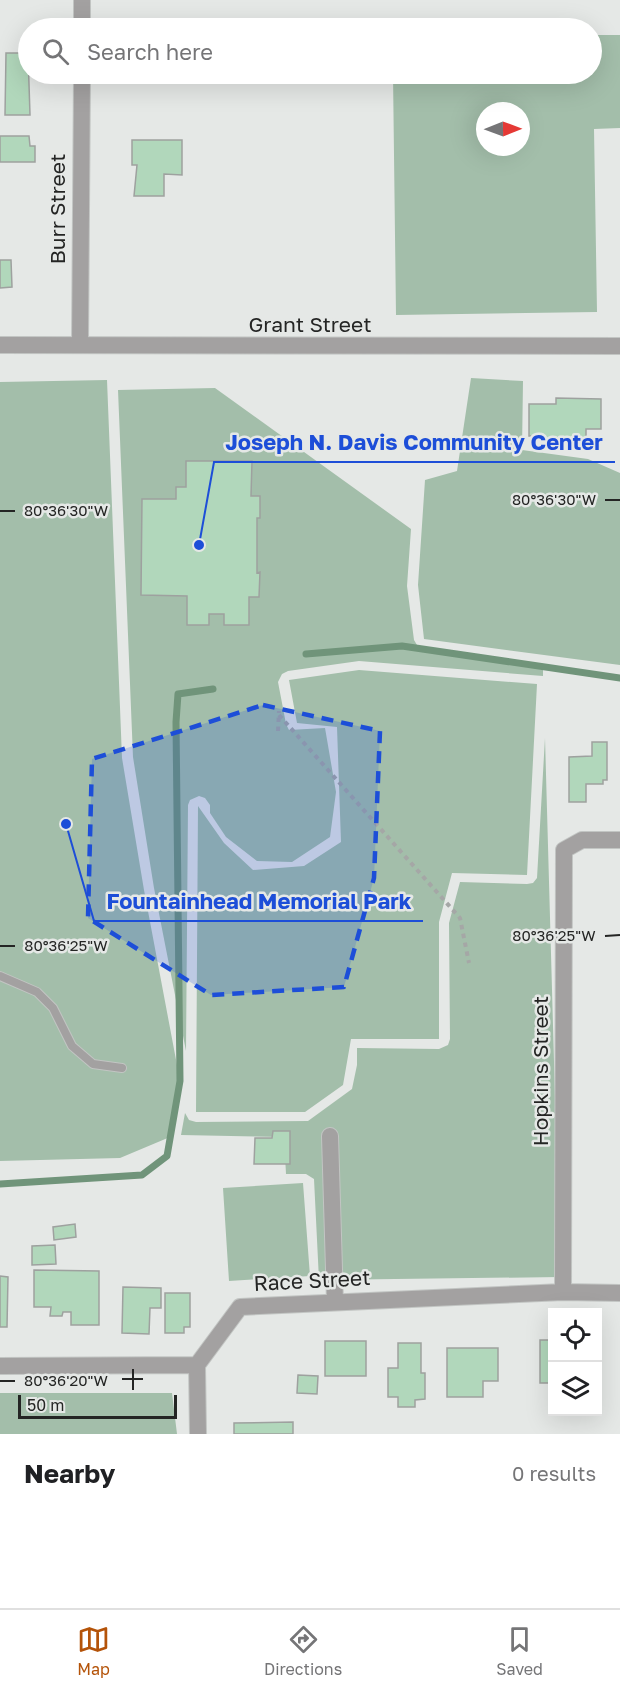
<!DOCTYPE html>
<html lang="en">
<head>
<meta charset="utf-8">
<style>
  body { margin:0; font-family:"Golos Text",sans-serif; background:#f6f6f6; color:#202124 }
  .controls { position:absolute; right:18px; bottom:18px; display:grid; overflow:hidden; border-radius:0px; box-shadow:0 6px 24px #0002 }
  .controls button { width:54px; height:54px; display:grid; place-items:center; padding:0; border:0; border-bottom:2px solid #e0e0e0; background:#fff; color:#202124; font:30px sans-serif }
  .compass { position:absolute; left:476px; top:102px; width:54px; height:54px; border-radius:50%; background:#fff; box-shadow:0 6px 24px #0002; rotate:89deg }
  .scale { position:absolute; left:18px; bottom:15px; width:159px; box-sizing:border-box; padding-left:6px; border:3px solid #242524; border-top:0; font-size:16px; line-height:21px; white-space:nowrap; color:#242524; -webkit-text-stroke:4px #e5e8e6; paint-order:stroke }
  .list { margin:0; padding:0; list-style:none }
  h2 { display:flex; justify-content:space-between; align-items:center; height:78px; margin:0; padding:0 24px; font-size:26px }
  h2 small { font-size:20px; font-weight:400; color:#757577 }
  .icon { flex:none; width:33px; height:33px; fill:none; stroke:currentColor; stroke-width:2; stroke-linecap:round; stroke-linejoin:round }
  .map { position:relative; flex:none; width:620px; height:1434px; overflow:hidden }
  .search { position:absolute; background:#fff; box-shadow:0 6px 24px #0002; left:18px; right:18px; top:18px; height:66px; display:flex; align-items:center; gap:15px; box-sizing:border-box; padding:0 21px; border-radius:33px; color:#757577; font-size:22px }
  .sheet { height:174px; background:#fff }
  nav { display:flex; justify-content:space-around; align-items:center; box-sizing:border-box; height:84px; border-top:2px solid #e0e0e0; background:#fff; font-size:16px; color:#757577 }
  nav a { display:grid; justify-items:center; gap:3px }
  nav .on { color:#b45309 }
  .map>svg:first-child { display:block }
</style>
</head>
<body>
<div class="map">
<svg width="620" height="1434" viewBox="0 0 620 1434">
  <rect width="100%" height="100%" fill="#e5e8e6"/>
  <path fill="#a3beaa" fill-rule="evenodd" d="M592,35H620V128L594,129L597,312L396,315L393,74H592ZM485,111H521V147H485Z
    M471,378L523,381L522,450L588,459L620,473V665L424,639L418,585L425,480L457,471Z
    M107,380L122,758L144,890L180,1081L170,1137L120,1158L0,1161V382Z
    M215,388L411,529L407,586L414,640L417,645L423,648L543,664V676L359,661L288,671L282,674L278,682L286,724L289,730L325,728L336,792L330,837L292,862L257,861L226,837L210,813V805L205,798L199,796L190,800L188,805L186,1051L154,888L133,757L118,390Z
    M359,670L537,684L527,875L452,873L439,922V1039H351L343,1085L305,1112H196L198,806L224,843L253,870L304,866L341,842L337,727L297,723L289,680Z
    M545,738L560,1277L319,1280L314,1179L306,1174H286L284,1137L181,1135L185,1113L189,1120L196,1122L308,1121L352,1089L357,1065V1048L439,1049L448,1045L450,1039L449,923L460,882L527,884L533,883L537,878Z
    M303,1183L310,1276L229,1281L223,1188Z
    M0,1393H172L177,1434H0Z"/>
  <g fill="none" stroke-linecap="round" stroke-linejoin="round">
    <path stroke="#70947a" stroke-width="7" d="M306,654L402,646L620,678
      M0,1184L142,1175L167,1156L180,1081L176,722L178,694L213,689"/>
  </g>
  <path fill="#b1d7bb" stroke="#9ea19f" stroke-width="1.5" d="M6,53H28L30,115H5Z
    M131,74H192V83H138L139,77H130Z
    M0,136H29L30,146H35V162H0Z
    M132,140H182V175L164,174V196H134L137,165H132Z
    M0,260H11L12,287L0,288Z
    M556,398L601,399V429H586V445L543,444V436H529V404H556Z
    M186,461H252L251,496H260V518H257V573L260,572L259,597H249V625H224V614H209V625H187V596L141,595L142,499H176V487H186Z
    M592,742H607V780H603V784H586V802H569V757L592,756Z
    M273,1131H290V1164H254L255,1138H272Z
    M75,1224L76,1237L54,1240L53,1227Z
    M55,1245L56,1264L32,1265V1246Z
    M34,1270L99,1271V1325H71V1312H63L62,1316H50L51,1307H34Z
    M0,1276L8,1277L7,1327H0Z
    M123,1287L161,1288V1308H150L149,1334L122,1333Z
    M165,1293H190V1327H184V1333H165Z
    M540,1340H552V1383H540Z
    M325,1341H366V1376H325Z
    M398,1343H421V1373H425V1399L415,1400V1407H398V1397H388V1368H398Z
    M447,1348H498V1381H483V1397H447Z
    M298,1375L318,1376L317,1394L297,1393Z
    M293,1422V1434H234V1423Z"/>
  <g fill="none" stroke-linecap="round" stroke-linejoin="round">
    <g stroke="#c2c5c3" stroke-width="10">
      <path id="lane" d="M0,976L37,992L53,1008L72,1046L93,1064L122,1068"/>
    </g>
    <g stroke="#c2c5c3" stroke-width="18">
      <path id="street" d="M82,28V0
        M0,345L620,346
        M80,345L82,74
        M330,1136L335,1302
        M563,1292L564,850L582,840H620
        M197,1365L198,1434
        M0,1366L197,1365L240,1307L563,1292L620,1293"/>
    </g>
    <path stroke="#a5a7a6" stroke-width="4" stroke-dasharray="4.5 4.5" stroke-linecap="butt" d="M279,715L460,918L469,963
      M278,731L279,711"/>
    <use href="#lane" stroke="#a3a1a1" stroke-width="8"/>
    <use href="#street" stroke="#a3a1a1" stroke-width="16"/>
  </g>
  <path fill="#1d4ed8" fill-opacity="0.2" stroke="#1d4ed8" stroke-width="4.5" stroke-dasharray="12 8" stroke-linejoin="round" d="M263,705L380,731L374,878L344,987L211,995L88,918L92,759Z"/>
  <path fill="none" stroke="#242524" stroke-width="2" d="M605,500H620M0,511H15M605,936L620,935M0,946H15M133,1369V1390M122,1379H143M0,1381H15"/>
  <g text-anchor="middle" stroke-width="5" stroke-linejoin="round" paint-order="stroke">
    <g font-size="21" fill="#242524" stroke="#e5e8e6">
      <text transform="translate(58 209) rotate(-90)" y="7">Burr Street</text>
      <text x="310" y="332">Grant Street</text>
      <text transform="translate(541 1071) rotate(-90)" y="7">Hopkins Street</text>
      <text transform="translate(312 1281) rotate(-3)" y="7">Race Street</text>
    </g>
  </g>
  <g font-size="15" text-anchor="middle" fill="#242524" stroke="#e5e8e6" stroke-width="5" stroke-linejoin="round" paint-order="stroke">
    <text x="554" y="505">80°36'30"W</text>
    <text x="66" y="516">80°36'30"W</text>
    <text x="554" y="941">80°36'25"W</text>
    <text x="66" y="951">80°36'25"W</text>
    <text x="66" y="1386">80°36'20"W</text>
  </g>
  <path fill="none" stroke="#1d4ed8" stroke-width="2" d="M199 545L214 462H615M66 824L94 921H423"/>
  <g fill="#1d4ed8" stroke="#e5e8e6" stroke-width="2">
    <circle cx="199" cy="545" r="6"/>
    <circle cx="66" cy="824" r="6"/>
  </g>
  <g font-size="22" text-anchor="middle" font-weight="bold" fill="#1d4ed8" stroke="#e5e8e6" stroke-width="5" stroke-linejoin="round" paint-order="stroke">
    <text x="414" y="450">Joseph N. Davis Community Center</text>
    <text x="259" y="909">Fountainhead Memorial Park</text>
  </g>
</svg>
<div class="controls">
<button><svg class="icon" aria-label="locate" viewBox="0 0 24 24"><circle cx="12" cy="12" r="6"/><path d="M12 2v4M12 18v4M2 12h4M18 12h4"/></svg></button>
<button><svg class="icon" aria-label="layers" viewBox="0 0 24 24"><path d="M12 4l9 5-9 5-9-5zM3 14l9 5 9-5"/></svg></button>
</div>
<svg class="compass" viewBox="-18 -18 36 36"><path d="M0-13l5 13h-10z" fill="#e53935"/><path d="M0 13l5-13h-10z" fill="#757577"/></svg>
<div class="scale">50 m</div>
<div class="search"><svg class="icon" aria-label="search" viewBox="0 0 24 24"><circle cx="10" cy="10" r="6"/><path d="M15 15l6 6"/></svg>Search here</div>
</div>
<section class="sheet">
<h2>Nearby<small>0 results</small></h2>
<ul class="list">
</ul>
</section>
<nav>
<a class="on"><svg class="icon" aria-label="map" viewBox="0 0 24 24"><path d="M3 6l6-2 6 2 6-2v14l-6 2-6-2-6 2zM9 4v14M15 6v14"/></svg>Map</a>
<a><svg class="icon" aria-label="directions" viewBox="0 0 24 24"><path d="M12 3l9 9-9 9-9-9zM9 14v-3h6M13 9l2 2-2 2"/></svg>Directions</a>
<a><svg class="icon" aria-label="saved" viewBox="0 0 24 24"><path d="M7 4h10v16l-5-4-5 4z"/></svg>Saved</a>
</nav>
</body>
</html>
